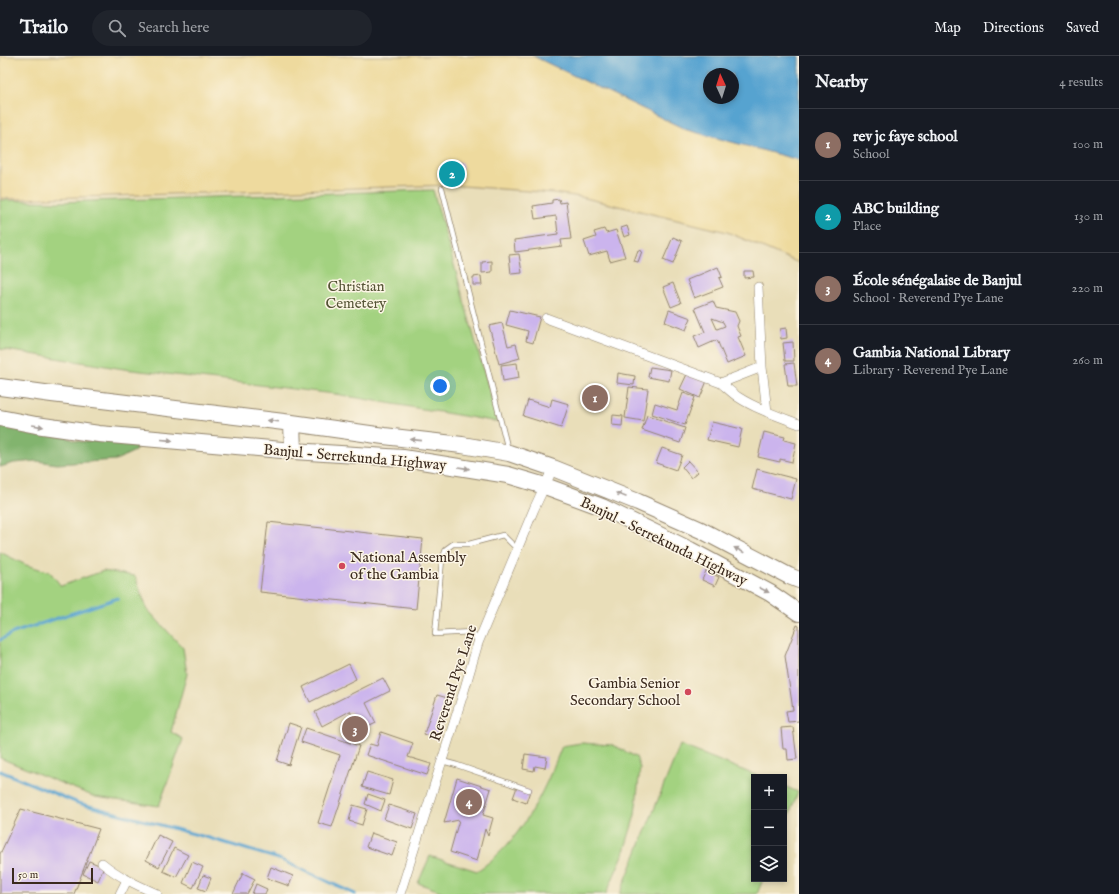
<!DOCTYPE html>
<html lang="en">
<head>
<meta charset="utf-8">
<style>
  body { margin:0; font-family:"IM FELL English",serif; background:#20242c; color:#f1f3f6 }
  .controls { position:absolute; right:12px; bottom:12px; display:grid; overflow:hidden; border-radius:0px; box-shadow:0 2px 6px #0003 }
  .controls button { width:36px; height:36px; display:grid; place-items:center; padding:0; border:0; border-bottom:1px solid #363941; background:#171b24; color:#f1f3f6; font:20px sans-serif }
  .compass { position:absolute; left:703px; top:12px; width:36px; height:36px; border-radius:50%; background:#171b24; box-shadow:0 2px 6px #0003; rotate:356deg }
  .scale { position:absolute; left:12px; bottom:10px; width:81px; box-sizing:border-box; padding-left:4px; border:2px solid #3b2a1e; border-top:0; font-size:11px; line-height:14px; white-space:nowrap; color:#3b2a1e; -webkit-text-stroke:3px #fcf5e5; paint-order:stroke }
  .you { position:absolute; left:440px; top:330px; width:14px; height:14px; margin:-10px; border:3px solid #fff; border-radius:50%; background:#1a73e8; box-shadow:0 0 0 6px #1a73e833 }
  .badge { display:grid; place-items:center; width:26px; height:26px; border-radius:50%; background:#d93025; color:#fff; font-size:13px; font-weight:700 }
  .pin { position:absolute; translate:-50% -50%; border:2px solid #fff; box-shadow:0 1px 4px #0006 }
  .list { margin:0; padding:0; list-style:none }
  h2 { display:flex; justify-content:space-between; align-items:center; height:52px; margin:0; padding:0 16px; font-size:17px }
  h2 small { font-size:13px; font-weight:400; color:#9ea1a6 }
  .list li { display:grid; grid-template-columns:26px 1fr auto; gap:12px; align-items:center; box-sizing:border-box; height:72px; padding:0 16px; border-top:1px solid #363941 }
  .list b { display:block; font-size:15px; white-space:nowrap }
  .list p { margin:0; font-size:13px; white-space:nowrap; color:#9ea1a6 }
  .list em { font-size:13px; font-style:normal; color:#9ea1a6 }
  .icon { flex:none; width:22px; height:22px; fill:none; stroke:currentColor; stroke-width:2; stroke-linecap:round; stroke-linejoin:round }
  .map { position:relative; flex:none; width:799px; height:838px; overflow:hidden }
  header { display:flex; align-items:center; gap:24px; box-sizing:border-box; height:56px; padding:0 20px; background:#171b24; border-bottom:1px solid #363941 }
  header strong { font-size:19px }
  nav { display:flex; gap:22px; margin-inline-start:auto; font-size:14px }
  .search { width:280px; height:36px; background:#20242c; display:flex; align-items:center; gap:10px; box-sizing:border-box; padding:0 14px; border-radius:22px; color:#9ea1a6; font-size:15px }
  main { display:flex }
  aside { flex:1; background:#171b24 }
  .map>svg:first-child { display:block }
</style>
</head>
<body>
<header>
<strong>Trailo</strong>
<div class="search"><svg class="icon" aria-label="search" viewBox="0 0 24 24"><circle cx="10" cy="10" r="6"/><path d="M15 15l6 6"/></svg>Search here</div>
<nav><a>Map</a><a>Directions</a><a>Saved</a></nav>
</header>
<main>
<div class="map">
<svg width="799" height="838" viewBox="0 0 799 838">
  <rect width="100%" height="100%" fill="#fcf5e5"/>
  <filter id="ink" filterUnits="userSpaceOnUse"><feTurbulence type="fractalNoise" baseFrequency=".025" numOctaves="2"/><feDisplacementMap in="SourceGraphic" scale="8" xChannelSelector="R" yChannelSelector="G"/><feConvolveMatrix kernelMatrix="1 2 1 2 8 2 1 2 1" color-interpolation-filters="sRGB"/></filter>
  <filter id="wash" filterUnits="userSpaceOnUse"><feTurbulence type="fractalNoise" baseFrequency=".012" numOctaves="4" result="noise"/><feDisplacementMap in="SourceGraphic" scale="16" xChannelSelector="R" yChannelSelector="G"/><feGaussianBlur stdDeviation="0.9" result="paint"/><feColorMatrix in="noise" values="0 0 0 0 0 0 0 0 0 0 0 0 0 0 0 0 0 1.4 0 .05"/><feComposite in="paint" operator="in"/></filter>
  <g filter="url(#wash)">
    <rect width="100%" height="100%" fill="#e9deb9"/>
    <path fill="#a3d280" stroke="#6f7e4f" d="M433,134L498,366L335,338L124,313L0,293V144L58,146Z
      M0,496L26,509L50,516L61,530L103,515L135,520L147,553L183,592L187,618L171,676L183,683L159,750L95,741L0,702Z
      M581,687L613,689L636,701L640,712L635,759L623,799L606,838H448L418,827L430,800L477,815C521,786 543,738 562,690Z
      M680,689L760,721H754V823H763L757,838H620Z
      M784,730L798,736L784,772Z"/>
    <path fill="#82b46e" stroke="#5e6f46" d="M5,370L25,375L66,381L76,385L87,386L111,382L135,390L137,392L135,395L116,404L57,408L37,405L14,407L0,411V371Z"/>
    <path fill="#eeda9e" stroke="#94825e" d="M0,0H533L687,74L799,104V207L727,176L581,141L553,137L450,129L17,143L0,142Z"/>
    <path fill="#57a3d0" stroke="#496677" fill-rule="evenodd" d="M533,0H799V104L687,74ZM709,18H733V42H709Z"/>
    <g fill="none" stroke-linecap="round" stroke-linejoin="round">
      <path stroke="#57a3d0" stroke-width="3" d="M0,584L13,577L118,542
        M0,715L78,747L209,782L279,803L355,838"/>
    </g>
    <g id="blocks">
      <path fill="#cbb4ed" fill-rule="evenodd" d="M454,105L463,107L462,114H457L458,123L447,122V113L457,114L452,112Z
        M559,143L560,147L566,146L571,183L561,184L562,190L515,196L514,184L558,178L556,160L535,163L533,150L552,147V144Z
        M627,170L630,179L624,181L621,172Z
        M604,173L606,177L616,174L625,201L610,205L607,195L589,200L584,185L596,181L594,176Z
        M673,181L682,185L673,208L663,204Z
        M638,194L642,195L638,206L634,205Z
        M519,198L522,217L511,218L509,199Z
        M492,205V216L482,217V206Z
        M718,211L722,221L719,222L723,231L694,242L687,224Z
        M744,215H753L754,221L744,222Z
        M481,220L482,229H473V221Z
        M673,227L681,247L671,251L663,231Z
        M713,245L716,252L735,256L739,265L737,270L741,280L738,281L746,300L727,308L717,284L699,292L694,280L705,276L695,252ZM712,262L723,266L725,270L717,273Z
        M510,254L540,261L533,287L526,285L528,275L506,269Z
        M669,254L691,262L686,274L665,266Z
        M502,267L508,290L516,288L520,302L499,308L489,270Z
        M786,272L787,282L781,283L780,273Z
        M793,286L794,305H785L783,287Z
        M517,307L519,322L503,325L501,309Z
        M794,307L797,330H788L785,308Z
        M650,311L671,314L669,325L648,321Z
        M688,316L707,325L700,342L680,333Z
        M618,317L635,320L634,329L617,327Z
        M629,331L648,333L643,365L625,362Z
        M683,337L695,341L685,369L652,358L655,347L677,354Z
        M552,343L569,348L561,372L523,360L528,344L550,351Z
        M613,359L623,360L622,370L612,369Z
        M647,359L685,372L680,387L642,374Z
        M712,366L742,373L738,391L707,384Z
        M764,376L785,381L784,384L796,387L792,406L780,403V406L758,401Z
        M662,392L682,399L676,414L656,407Z
        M688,405L698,416L691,422L682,411Z
        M757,413L796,423L791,443L752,433Z
        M268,466L423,483L416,553L260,536Z
        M706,515L719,521L715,530L702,524Z
        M797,569L799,570V665L788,666L786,655L793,654L785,600Z
        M349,608L356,623L310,646L303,631Z
        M383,622L390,635L366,647L376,667L360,675L350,655L322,670L315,656Z
        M437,639L451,643L438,683L424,678Z
        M289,667L301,671L289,709L277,705Z
        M793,671L797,703L788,704L787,693H783L781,672Z
        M306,672L359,690L332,771L318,767L340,699L301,686Z
        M381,676L413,687L408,701L431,708L427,719L366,699L370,688L377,690Z
        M525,698L547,701L545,712L535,710L534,715L523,713Z
        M367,716L393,724L389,739L362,731Z
        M457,722L491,733L483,759L493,762L488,780L485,773L477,805L450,796L459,764L444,767Z
        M517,731L530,735L526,747L513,742Z
        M368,738L385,744L381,755L365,748Z
        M353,749L367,753L362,769L349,765Z
        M389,749L417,758L412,773L384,763Z
        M21,753L99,773L74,838H0V798Z
        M371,777L397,786L392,800L366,791Z
        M158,779L172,786L159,811L146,804Z
        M174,792L188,799L176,821L163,815Z
        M89,805L104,811L98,825L83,818Z
        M192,806L203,811L193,832L183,827Z
        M271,811L293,820L289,830L267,822Z
        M243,817L255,823L247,838H233Z
        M203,819L211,822L206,835L198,832Z
        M256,828L267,833L265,838H252Z"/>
    </g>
  </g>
  <g filter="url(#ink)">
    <use href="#blocks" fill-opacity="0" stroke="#92846c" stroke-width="1"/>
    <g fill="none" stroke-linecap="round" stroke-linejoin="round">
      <g stroke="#92846c" stroke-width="6">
        <path id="service" d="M442,132L508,394
          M478,586L472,576L435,578L442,504L446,493L453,488H469L503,479L518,494
          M442,705L457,709L529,734"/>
      </g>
      <g stroke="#92846c" stroke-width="10">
        <path id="minor" d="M758,231L762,311L767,356
          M546,262L721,327C726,331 732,337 738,341C756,353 778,360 799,368
          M721,327L762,311
          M102,807C119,821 137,829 157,838
          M120,838L127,824
          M400,838L464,635L478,587L534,453L553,412"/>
      </g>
      <g stroke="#92846c" stroke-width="18">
        <path id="trunk" d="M0,331L52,338L292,367L384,380L462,389L509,397L553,412L638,446L701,474L789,520L799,524
          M0,362L36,369L99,378L293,395L403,402L508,419L545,430L602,451L690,494L770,537L799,557
          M292,367L293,395"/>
      </g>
      <use href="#service" stroke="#fff" stroke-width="4.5"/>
      <use href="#minor" stroke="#fff" stroke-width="9"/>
      <use href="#trunk" stroke="#fff" stroke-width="16"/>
    </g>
    <defs><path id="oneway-solid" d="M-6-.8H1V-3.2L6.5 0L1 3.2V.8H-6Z"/></defs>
    <g fill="#a79f9a">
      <use href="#oneway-solid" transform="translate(273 365) rotate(-173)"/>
      <use href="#oneway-solid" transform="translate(38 370) rotate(9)"/>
      <use href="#oneway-solid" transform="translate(167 384) rotate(5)"/>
      <use href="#oneway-solid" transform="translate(416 384) rotate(-174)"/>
      <use href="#oneway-solid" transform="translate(464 412) rotate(9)"/>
      <use href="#oneway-solid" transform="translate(621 439) rotate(-158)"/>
      <use href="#oneway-solid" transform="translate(739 494) rotate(-153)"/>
      <use href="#oneway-solid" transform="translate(764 534) rotate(28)"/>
    </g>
  </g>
  <g fill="#d1495b" stroke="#fcf5e5" stroke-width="1.5">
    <circle cx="342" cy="510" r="4"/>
    <circle cx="688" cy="636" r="4"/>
  </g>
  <g text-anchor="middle" stroke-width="3" stroke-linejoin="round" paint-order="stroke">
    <g font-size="15" fill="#555436" stroke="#fcf5e5">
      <text x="356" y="235">Christian<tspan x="356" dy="17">Cemetery</tspan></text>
    </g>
    <g font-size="15" fill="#3b2a1e" stroke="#fcf5e5">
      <text transform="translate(355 401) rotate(5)" y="5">Banjul - Serrekunda Highway</text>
      <text transform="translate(664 485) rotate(26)" y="5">Banjul - Serrekunda Highway</text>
      <text transform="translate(453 627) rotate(-72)" y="5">Reverend Pye Lane</text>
    </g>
    <g font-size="15" fill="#3b2a1e" stroke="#fcf5e5" text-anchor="start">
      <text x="350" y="506">National Assembly<tspan x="350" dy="17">of the Gambia</tspan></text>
      <text x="680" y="632" text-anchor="end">Gambia Senior<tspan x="680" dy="17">Secondary School</tspan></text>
    </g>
  </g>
</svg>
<div class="controls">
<button>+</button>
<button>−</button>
<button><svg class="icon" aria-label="layers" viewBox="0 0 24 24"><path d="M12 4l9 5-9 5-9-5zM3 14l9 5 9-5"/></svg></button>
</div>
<svg class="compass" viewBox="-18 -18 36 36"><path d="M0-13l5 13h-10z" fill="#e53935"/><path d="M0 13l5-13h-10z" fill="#9ea1a6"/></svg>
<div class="scale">50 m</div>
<div class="you"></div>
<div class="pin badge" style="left:595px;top:342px;background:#8d6e63">1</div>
<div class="pin badge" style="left:452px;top:118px;background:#0f9aa8">2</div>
<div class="pin badge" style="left:355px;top:673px;background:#8d6e63">3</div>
<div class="pin badge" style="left:469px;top:746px;background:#8d6e63">4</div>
</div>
<aside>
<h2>Nearby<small>4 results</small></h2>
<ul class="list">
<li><span class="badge" style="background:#8d6e63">1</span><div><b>rev jc faye school</b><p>School</p></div><em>100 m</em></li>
<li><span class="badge" style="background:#0f9aa8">2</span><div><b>ABC building</b><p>Place</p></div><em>130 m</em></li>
<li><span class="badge" style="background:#8d6e63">3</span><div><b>École sénégalaise de Banjul</b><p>School · Reverend Pye Lane</p></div><em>220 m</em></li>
<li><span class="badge" style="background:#8d6e63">4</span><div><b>Gambia National Library</b><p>Library · Reverend Pye Lane</p></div><em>260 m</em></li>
</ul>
</aside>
</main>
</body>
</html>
